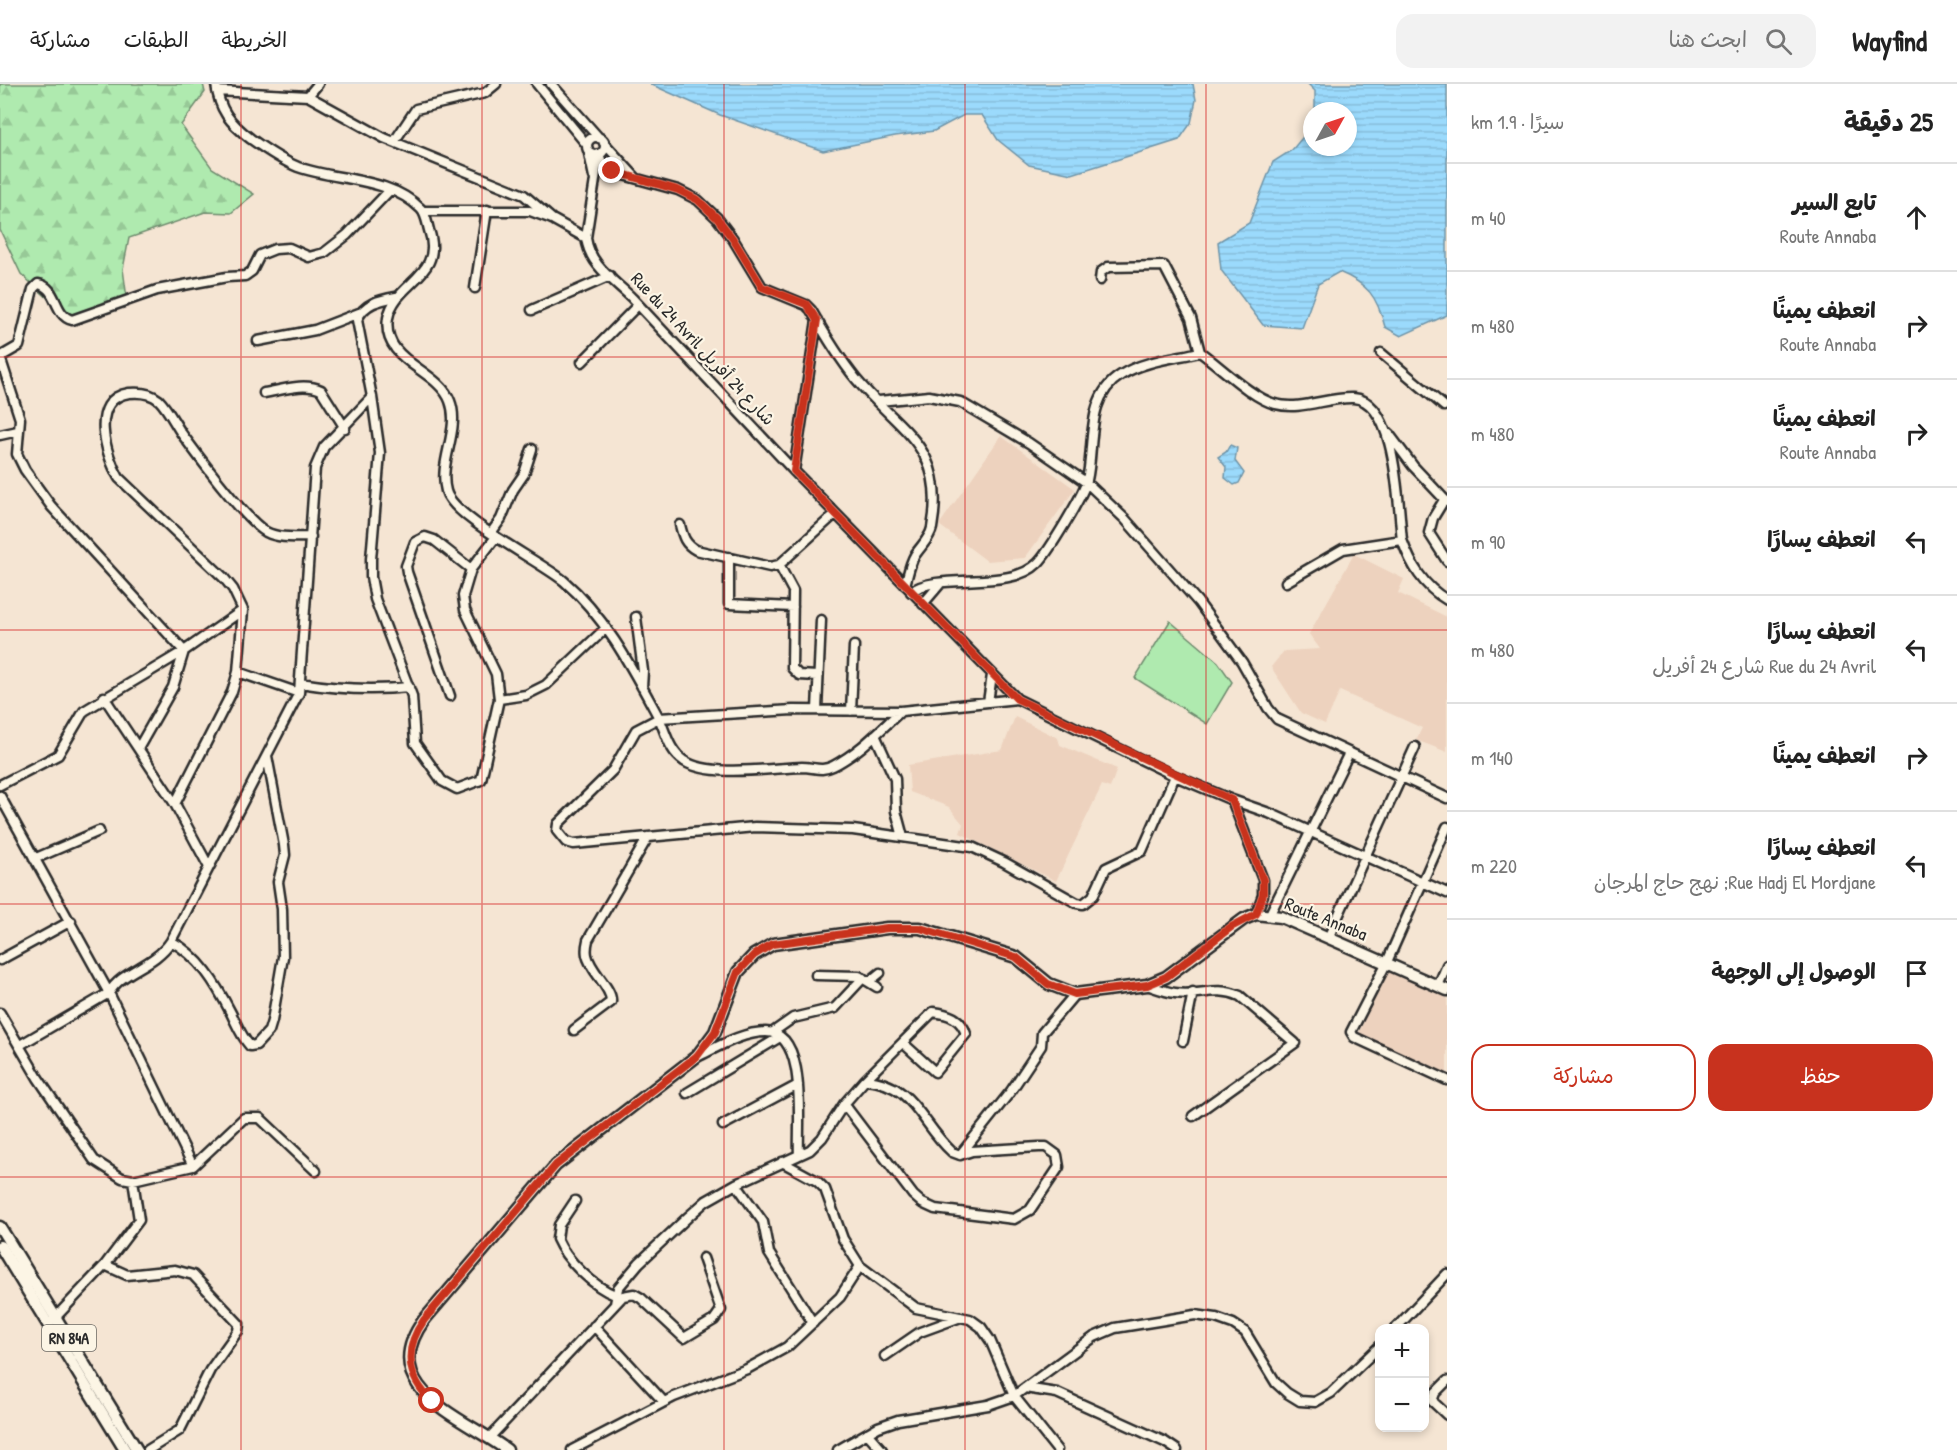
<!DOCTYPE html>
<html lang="ar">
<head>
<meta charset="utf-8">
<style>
  body { margin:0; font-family:"Patrick Hand","Playpen Sans Arabic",sans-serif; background:#f2f2f2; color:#222; direction:rtl }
  .controls { position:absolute; right:18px; bottom:18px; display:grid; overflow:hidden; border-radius:12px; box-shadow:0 3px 9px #0003 }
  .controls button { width:54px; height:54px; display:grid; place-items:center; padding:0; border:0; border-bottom:2px solid #e0e0e0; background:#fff; color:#222; font:30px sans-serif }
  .compass { position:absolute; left:1303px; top:18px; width:54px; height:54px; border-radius:50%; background:#fff; box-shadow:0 3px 9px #0003; rotate:50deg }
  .stop { position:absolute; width:18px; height:18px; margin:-14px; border:4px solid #c8321e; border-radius:50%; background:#fff }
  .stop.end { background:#c8321e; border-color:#fff; box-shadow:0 2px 6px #0008 }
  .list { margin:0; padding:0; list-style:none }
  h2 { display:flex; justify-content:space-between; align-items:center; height:78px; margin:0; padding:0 24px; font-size:26px }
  h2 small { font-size:20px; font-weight:400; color:#767676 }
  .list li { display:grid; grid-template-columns:39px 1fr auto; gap:18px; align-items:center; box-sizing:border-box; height:108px; padding:0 24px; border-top:2px solid #e0e0e0 }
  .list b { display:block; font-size:22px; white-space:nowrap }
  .list p { margin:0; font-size:20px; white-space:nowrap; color:#767676 }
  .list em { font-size:20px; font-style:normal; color:#767676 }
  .actions { display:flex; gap:12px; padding:18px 24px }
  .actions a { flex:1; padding:14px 0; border:2px solid #c8321e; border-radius:18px; text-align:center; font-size:21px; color:#c8321e }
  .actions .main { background:#c8321e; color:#fff }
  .icon { flex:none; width:33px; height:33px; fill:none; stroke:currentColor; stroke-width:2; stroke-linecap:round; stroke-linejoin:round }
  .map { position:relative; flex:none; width:1447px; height:1366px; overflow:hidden; direction:ltr }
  header { display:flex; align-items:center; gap:36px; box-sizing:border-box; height:84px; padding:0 30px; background:#fff; border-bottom:2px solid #e0e0e0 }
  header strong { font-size:28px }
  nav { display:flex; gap:33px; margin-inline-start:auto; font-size:21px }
  .search { width:420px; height:54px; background:#f2f2f2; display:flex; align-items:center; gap:15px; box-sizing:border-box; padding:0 21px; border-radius:18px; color:#767676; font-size:22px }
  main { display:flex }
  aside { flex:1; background:#fff }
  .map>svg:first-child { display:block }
</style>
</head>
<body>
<header>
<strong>Wayfind</strong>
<div class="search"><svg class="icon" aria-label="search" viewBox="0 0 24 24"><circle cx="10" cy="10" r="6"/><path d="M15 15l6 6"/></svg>ابحث هنا</div>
<nav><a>الخريطة</a><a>الطبقات</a><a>مشاركة</a></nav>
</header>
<main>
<aside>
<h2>25 دقيقة<small>سيرًا · 1.9 km</small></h2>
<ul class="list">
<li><svg class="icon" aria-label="ahead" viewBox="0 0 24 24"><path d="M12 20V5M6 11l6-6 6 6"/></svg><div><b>تابع السير</b><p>Route Annaba</p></div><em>40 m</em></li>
<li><svg class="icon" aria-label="right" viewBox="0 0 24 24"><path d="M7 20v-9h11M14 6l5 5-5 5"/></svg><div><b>انعطف يمينًا</b><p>Route Annaba</p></div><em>480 m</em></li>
<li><svg class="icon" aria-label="right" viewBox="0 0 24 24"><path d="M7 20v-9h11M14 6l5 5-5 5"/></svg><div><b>انعطف يمينًا</b><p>Route Annaba</p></div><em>480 m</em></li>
<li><svg class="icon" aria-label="left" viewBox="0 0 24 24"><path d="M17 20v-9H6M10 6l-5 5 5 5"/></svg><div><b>انعطف يسارًا</b></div><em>90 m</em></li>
<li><svg class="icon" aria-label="left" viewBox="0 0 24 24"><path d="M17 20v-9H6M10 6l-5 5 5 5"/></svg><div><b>انعطف يسارًا</b><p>Rue du 24 Avril شارع 24 أفريل</p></div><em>480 m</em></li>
<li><svg class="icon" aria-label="right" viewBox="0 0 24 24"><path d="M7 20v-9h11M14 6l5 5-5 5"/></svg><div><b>انعطف يمينًا</b></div><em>140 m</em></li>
<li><svg class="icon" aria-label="left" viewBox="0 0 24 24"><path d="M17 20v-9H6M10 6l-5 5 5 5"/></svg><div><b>انعطف يسارًا</b><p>Rue Hadj El Mordjane; نهج حاج المرجان</p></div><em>220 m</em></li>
<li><svg class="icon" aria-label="arrive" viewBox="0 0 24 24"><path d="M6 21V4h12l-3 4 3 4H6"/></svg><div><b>الوصول إلى الوجهة</b></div></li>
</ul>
<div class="actions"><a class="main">حفظ</a><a>مشاركة</a></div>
</aside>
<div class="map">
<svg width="1447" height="1366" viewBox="0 0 1447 1366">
  <defs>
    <pattern id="forest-firs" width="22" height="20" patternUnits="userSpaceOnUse" patternTransform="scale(1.5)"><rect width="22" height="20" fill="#afeaaf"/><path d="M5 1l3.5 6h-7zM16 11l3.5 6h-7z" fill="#97c997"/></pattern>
    <pattern id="water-rules" width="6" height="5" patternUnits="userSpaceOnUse" patternTransform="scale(1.5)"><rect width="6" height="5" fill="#9bdafc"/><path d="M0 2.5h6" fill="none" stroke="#86bbd8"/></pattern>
  </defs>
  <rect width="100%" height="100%" fill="#f5e5d3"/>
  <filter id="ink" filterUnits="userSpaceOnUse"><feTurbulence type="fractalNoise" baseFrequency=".0167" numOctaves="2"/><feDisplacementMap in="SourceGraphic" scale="12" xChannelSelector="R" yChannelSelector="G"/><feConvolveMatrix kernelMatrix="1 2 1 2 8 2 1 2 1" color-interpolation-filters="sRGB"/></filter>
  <g filter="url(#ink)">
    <path fill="#edd2be" d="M1001,352L1075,405L1025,474L987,477L939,441Z
      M1354,470L1404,495L1398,509L1447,533V668L1416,656L1422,644L1340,607L1325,640L1301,629L1271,583L1284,567L1320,565L1309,550Z
      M1015,633L1058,654L1060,661L1117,685L1110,704L1102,701L1056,797L960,749L963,740L949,723L910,708L908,681L1002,666Z
      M1386,886L1447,914V993L1359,949Z"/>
    <path fill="url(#forest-firs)" stroke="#6d8a6d" stroke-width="1.5" d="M0,0H203L205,8L181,41L212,84L254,110L231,129L205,128L129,154L123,185L128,222L72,236L21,190L0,146Z"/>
    <path fill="#afeaaf" stroke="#6d8a6d" stroke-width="1.5" d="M1170,537L1218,578L1232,598L1207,640L1135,594Z"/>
    <path fill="url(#water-rules)" stroke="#6e94a8" stroke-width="1.5" d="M650,0H1193L1196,16L1191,39L1179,56L1072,90L1029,81L998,56L982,31H964L934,47L895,52L823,67L720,31Z
      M1308,0H1447V231L1401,252L1385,243C1377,212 1368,200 1339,188L1318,200L1302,244L1263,241L1221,186L1218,158L1249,139L1273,78L1292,66L1312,42V63H1348V27H1315V7Z
      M1230,361L1237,364L1235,377L1244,389L1239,399L1234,401L1225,394L1226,383L1218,373L1226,368Z"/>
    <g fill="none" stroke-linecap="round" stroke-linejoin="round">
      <g stroke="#2b2b2b" stroke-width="13">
        <path id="minor" d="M216,0C219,26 230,39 251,55C265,65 281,76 298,83C337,97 390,93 421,125C426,130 427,139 429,146C445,193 395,197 388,234C381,278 438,285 450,317C461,345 438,378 446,407C453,434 540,477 564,497C606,533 633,586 659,634L793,626L901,627L1017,615
          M537,0L587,61
          M551,0L599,54
          M217,7L308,12L384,54L524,111L552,135
          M308,12L318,0
          M587 62a9 9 0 1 1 18 0a9 9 0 1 1-18 0Z
          M394,58L416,25L485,9L496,0
          M604,59L635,93
          M588,65L594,93
          M599,70L586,154C590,182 613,195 632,214L794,387L1017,615L1175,692L1232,716L1269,729L1447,809
          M600,73L603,81L612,88L678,106L698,116L717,134L733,155L762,203L806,221L811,226C824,249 839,274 856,295C900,348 947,362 932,444C930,454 921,462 915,471C910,479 908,491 905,501
          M423,127H530L552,135L586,154
          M1100,196L1101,188L1108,183L1164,182L1191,234L1200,268
          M475,204L487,126
          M396,213C380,216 364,219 357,236L372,313L380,369L371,475V493L375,515L412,612L415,659L442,697L457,705L481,696L499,615L526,611L546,601L606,544
          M532,226L610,192
          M258,257L315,246L359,229
          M1200,268C1221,283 1252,314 1275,320C1301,327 1327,313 1353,314C1397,316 1398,422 1402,456C1411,481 1423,502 1447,516
          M1381,269L1444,322
          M0,273L19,262L33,205L38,200C58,203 53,231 72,236L157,206L227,193L245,192L252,187L260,171L275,165L289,164L309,173L324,169L347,151L390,106
          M0,273L20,335L17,370L25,386L51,422L184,567L173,603L139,663
          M582,278L638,221
          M264,309C282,306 304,298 321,306L345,344
          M879,317L929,312L960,318L1029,359L1087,399L1125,435L1198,518L1242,578L1268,624L1277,635L1447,714
          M1389,350L1413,382L1447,418
          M0,351L18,347
          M794,387L817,236
          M1444,416L1433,434L1429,449L1447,477
          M680,441C683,453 685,460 696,466L770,483L779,481L835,430
          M491,449L501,435L513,406L524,390L532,365
          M496,453L471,485L463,512L465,526L496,590L499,615
          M729,473V520L793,523
          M779,481L793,507L792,584L799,591L817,592
          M1286,498L1343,465L1402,456
          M911,508C938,487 1009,508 1038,479C1048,469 1084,410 1087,396C1095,361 1085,313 1121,291C1143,277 1175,274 1200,268
          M923,520L940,500
          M636,533L643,587L642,603
          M238,588L299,609
          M300,599C337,605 372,607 409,603
          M450,612L407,488L406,482L415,458L425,453L434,456L471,485
          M104,613L175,720L209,783
          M988,618L992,591
          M817,626L821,536
          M851,627L854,562
          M901,627C880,646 859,669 833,682C821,688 814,683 802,683C771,684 711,694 684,677C669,667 666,649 659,634L636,646L613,686L558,740L557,747L566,758L574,760L755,743L853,746L972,763L1004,778L1077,819L1083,820L1093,812L1106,784L1142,767L1175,692
          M875,651L895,695L896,727L903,753
          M0,701L58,671L84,627L184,567L243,526
          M0,712L109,909L193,1082
          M1232,716L1263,796V811L1256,830
          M175,720L232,608L238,588L243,526L233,505L224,494L119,394C106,372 88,315 129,309C139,308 151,309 159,316C168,325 175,340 182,350C199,373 244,435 266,448C279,455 296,453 311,453
          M1447,743L1387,878L1351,948L1354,953L1447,996
          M34,775L99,747
          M1270,830L1349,669
          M1329,852L1415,663
          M171,857C200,873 216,900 231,929C237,941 241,952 250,962L256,961L269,947L272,937L283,873L282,825L278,798L285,771L284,761L267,672
          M0,876L71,837
          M816,891L859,892L877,903
          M870,897L880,889
          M1147,901C1156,904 1166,908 1175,909C1199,913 1215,901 1240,912L1295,959L1193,1032
          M1438,902L1447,881
          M0,929L38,994L94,1076L122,1094L133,1096L193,1082L244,1034H260L316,1087
          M574,946L611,918C613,905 590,887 587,871C586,866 587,860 588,856L648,753
          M773,948L793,934L835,924L863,894
          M1183,957L1193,908
          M20,961L109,909C122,886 154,883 171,857L299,609L315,384L324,363L372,313
          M697,973C718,963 742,948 766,948C809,948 797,1043 799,1071
          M865,996L933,928C949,930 961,934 966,950L935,988L903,959
          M687,1009L780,953
          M723,1041L798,1001
          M960,1071L1011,1007L1041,962L1042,949L1075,910
          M736,1100L763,1138L769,1169L813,1239
          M575,1117L559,1141L557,1155C566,1176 594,1203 615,1211
          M105,1181L127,1191L175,1186L193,1191L239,1240L238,1247L210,1286L180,1346L148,1366
          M860,1182L916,1224L970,1235L981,1243L990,1256L1014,1312L1057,1366
          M615,1220L618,1204L639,1179L689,1132L706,1117L736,1100L810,1066L822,1054L844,1020L865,996C914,999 920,1039 952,1068L960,1071L972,1067L1039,1063H1046L1057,1071L1059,1083L1030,1126L1014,1135L935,1125L922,1119L913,1111L844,1020
          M53,1236L105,1181L139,1136L133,1096
          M594,1242L664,1318
          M1396,1244L1447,1190
          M885,1272L920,1248L961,1233
          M1447,1297L1435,1309L1432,1317L1447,1331
          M1025,1304L1057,1309L1165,1358L1177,1366
          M867,1349L882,1366
          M490,1353L623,1212L634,1210L641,1214L684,1254L714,1236L721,1226L703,1174
          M572,1366L674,1313L747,1285L787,1263L840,1213L860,1182L843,1155L825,1105L817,1097L782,1078
          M838,1366L878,1343L898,1336L988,1321L1014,1312L1094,1253L1115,1244L1195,1231L1216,1234L1233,1240L1245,1248L1276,1299L1287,1309L1300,1317L1315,1318L1331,1309L1380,1262"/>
      </g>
      <g stroke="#2b2b2b" stroke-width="15">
        <path id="major" d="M0,1143L137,1366
          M0,1162L125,1366
          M507,1366C463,1333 374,1305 424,1236L556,1081L697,972L715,948L738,888L754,871L773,860L887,844H920L1016,873L1049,900L1075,910L1147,901L1166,893L1244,835L1256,830L1281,833L1447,906"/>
      </g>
      <use href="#minor" stroke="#fcf5e5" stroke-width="8"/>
      <use href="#major" stroke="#fcf5e5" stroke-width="10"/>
    </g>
  </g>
  <g fill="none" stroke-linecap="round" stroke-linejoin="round" filter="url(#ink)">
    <path stroke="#c8321e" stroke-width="8" d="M432,1317C406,1293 404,1264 424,1236L556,1081L697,972L715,948L738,888L754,871L772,860L887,844H920L1016,873L1048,900L1075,910L1147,901L1166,893L1231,843L1256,830L1263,810V796L1232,716L1017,615L794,387L817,236L806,220L762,203L733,155L717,134L698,116L678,106L612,87"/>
  </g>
  <path fill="none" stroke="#d62828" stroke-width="1.5" stroke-opacity="0.55" d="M241,0V1366M482,0V1366M724,0V1366M965,0V1366M1206,0V1366M0,273H1447M0,546H1447M0,820H1447M0,1093H1447"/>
  <g text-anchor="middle" stroke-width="4.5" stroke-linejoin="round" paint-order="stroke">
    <rect fill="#fcf5e5" stroke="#6a6863" stroke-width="1.5" x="42" y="1241" width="54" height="26" rx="4.5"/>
    <g font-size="16" font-weight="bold" fill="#2b2b2b">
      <text x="69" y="1260">RN 84A</text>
    </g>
    <g font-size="18" fill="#2b2b2b" stroke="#fcf5e5">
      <text transform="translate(703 265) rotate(47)" y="6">Rue du 24 Avril شارع 24 أفريل</text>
      <text transform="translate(1326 835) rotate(22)" y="6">Route Annaba</text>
    </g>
  </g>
</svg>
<div class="controls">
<button>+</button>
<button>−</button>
</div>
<svg class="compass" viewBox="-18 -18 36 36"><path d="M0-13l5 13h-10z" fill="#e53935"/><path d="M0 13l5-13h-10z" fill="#767676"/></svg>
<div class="stop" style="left:432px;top:1317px"></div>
<div class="stop end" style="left:612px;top:87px"></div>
</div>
</main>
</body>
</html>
